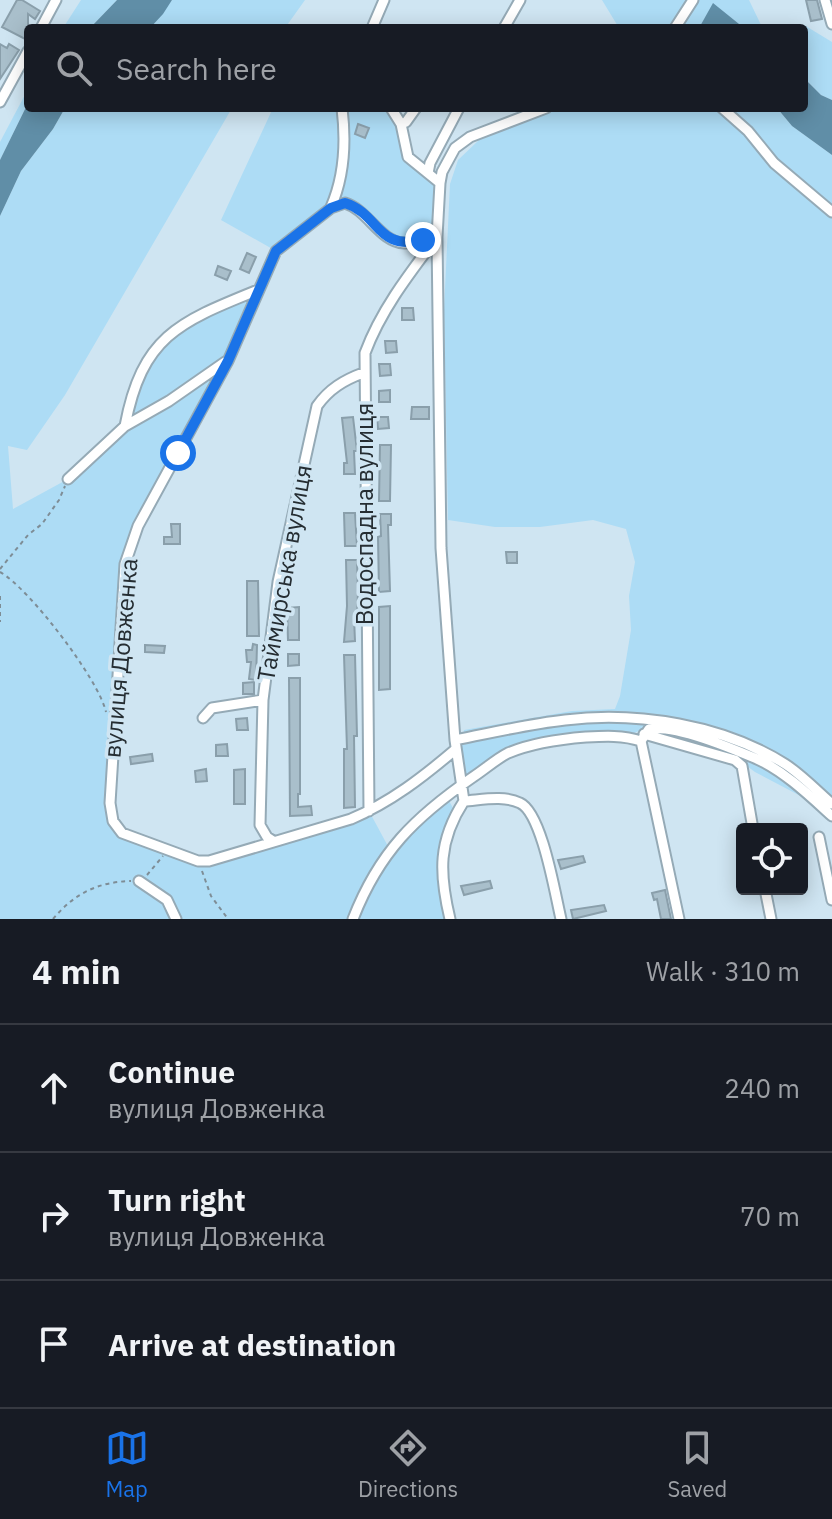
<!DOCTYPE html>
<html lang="en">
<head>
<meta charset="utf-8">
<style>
  body { margin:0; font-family:"IBM Plex Sans",sans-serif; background:#242831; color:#f1f3f6 }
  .controls { position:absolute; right:24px; bottom:24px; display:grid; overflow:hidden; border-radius:8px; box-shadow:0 4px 20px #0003 }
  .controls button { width:72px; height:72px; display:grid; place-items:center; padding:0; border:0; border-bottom:2px solid #363941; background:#171b24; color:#f1f3f6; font:40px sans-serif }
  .stop { position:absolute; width:24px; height:24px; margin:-18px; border:6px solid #1a73e8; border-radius:50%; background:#fff }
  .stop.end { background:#1a73e8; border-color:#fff; box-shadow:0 2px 8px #0008 }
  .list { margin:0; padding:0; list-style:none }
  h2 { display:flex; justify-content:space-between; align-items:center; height:104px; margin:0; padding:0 32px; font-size:34px }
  h2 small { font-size:26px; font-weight:400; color:#9ea1a6 }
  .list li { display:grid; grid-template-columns:52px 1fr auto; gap:24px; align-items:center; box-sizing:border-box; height:128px; padding:0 32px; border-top:2px solid #363941 }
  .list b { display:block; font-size:30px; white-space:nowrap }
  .list p { margin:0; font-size:26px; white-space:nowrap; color:#9ea1a6 }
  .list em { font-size:26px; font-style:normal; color:#9ea1a6 }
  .icon { flex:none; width:44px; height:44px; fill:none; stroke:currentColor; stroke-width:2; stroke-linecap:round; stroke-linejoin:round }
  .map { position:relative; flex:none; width:832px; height:919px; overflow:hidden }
  .search { position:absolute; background:#171b24; box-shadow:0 4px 20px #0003; left:24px; right:24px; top:24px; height:88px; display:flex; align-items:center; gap:20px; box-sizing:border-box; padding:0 28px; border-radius:8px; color:#9ea1a6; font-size:30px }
  .sheet { height:488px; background:#171b24 }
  nav { display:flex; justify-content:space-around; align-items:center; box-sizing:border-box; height:112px; border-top:2px solid #363941; background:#171b24; font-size:22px; color:#9ea1a6 }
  nav a { display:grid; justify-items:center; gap:4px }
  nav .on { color:#1a73e8 }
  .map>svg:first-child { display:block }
</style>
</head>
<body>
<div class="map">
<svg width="832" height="919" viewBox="0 0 832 919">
  <rect width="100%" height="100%" fill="#cfe5f2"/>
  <path fill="#addcf5" d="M81,0H117L90,28H63Z
    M172,0H305L285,28H150Z
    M602,0H688L670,28H619Z
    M699,0H749L762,27L804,25L832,42V100L821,95L804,78V28H744L713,4L699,28H680Z
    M28,89V103L0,160V142Z
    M65,108H232L65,395L27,450L8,446L13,509L68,479L125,426L144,363L199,314L258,290L228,361L138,526L125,564L110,803L122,833L198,861L369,811L390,850L353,919H0V216L21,171L53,129Z
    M273,108H391L408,157L440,183L437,237L401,244L345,203L276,251L221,220Z
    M560,108H777L792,126L832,155V821L812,802L755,772L736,758L641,730L632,734L612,732L506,749L466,777L462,775L461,748L464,730L572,711L615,709L620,696L631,630L629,596L635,562L626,529L593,520L540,527H495L448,520L444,310L450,184L458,160L479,140Z
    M448,799L453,808L445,831L448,919H357C370,887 396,841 422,817C430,810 440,805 448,799Z"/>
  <path fill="#608ea7" d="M117,0H172L163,14L150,28H90Z
    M713,3L744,28H699Z
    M804,78L821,95L832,100V155L792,126L777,108H804Z
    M28,103V108H65L53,129L21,171L0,216V160Z"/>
  <path fill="#a9bfcb" stroke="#8a9fab" stroke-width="2" d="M17,0H22L40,11L35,19L28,14V34L25,39L2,27Z
    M806,0H817L822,19L811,21Z
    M0,44L7,48L9,44L19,50L0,79Z
    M358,124L369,128L365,138L355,134Z
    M247,253L256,257L249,273L240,269Z
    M218,266L231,271L227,280L215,275Z
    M402,308H413L414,320H402Z
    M385,341H396L397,352L386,353Z
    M379,364H390L391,375L380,376Z
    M390,390V402H379V391Z
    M412,407H429V419H411Z
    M353,417L357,451H354L355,474H344V463H347L342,418Z
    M377,417H388L389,428L378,429Z
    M380,445H391L390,501H379Z
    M344,513H355L357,546H345Z
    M380,514H391V525H388L390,591L379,592L378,537L381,536Z
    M171,524H180V544H164V537H172Z
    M506,552H517V563H507Z
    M346,560H357L358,593L357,617H354L355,641L344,642L347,606Z
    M247,581H258L259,636H247Z
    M390,606V689L379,690V607Z
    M299,607V640H288L287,608Z
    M253,644L257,645L256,680L249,679L251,662H247L246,650H252Z
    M145,645L165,646L164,653L145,652Z
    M288,654H299V665L288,666Z
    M344,655H355L357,736H354L355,807L344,808V749H347Z
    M289,678H300V794H298V807L311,806L312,815L290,816Z
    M254,682V694H243V683Z
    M247,718L248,730H237L236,719Z
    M227,744L228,756H216V745Z
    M152,754L153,761L131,764L130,757Z
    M206,769L207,781L196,782L195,771Z
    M245,769V804H234V770Z
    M583,856L585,862L561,869L558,860Z
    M490,881L492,888L464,895L461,886Z
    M665,890L671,919H661L657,899L654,900L652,893Z
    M604,905L606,911L573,919L571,910Z"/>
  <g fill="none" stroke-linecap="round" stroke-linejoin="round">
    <g stroke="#95aab6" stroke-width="13">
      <path id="minor" d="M825,0L832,24
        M41,28L56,0
        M372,28L384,0
        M504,28L520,0
        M675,28L693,0
        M0,102L28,51
        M391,108L401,124L408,157L440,183
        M722,108L748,131L774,163L832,212
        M401,124L406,122L416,108
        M428,173L430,163L459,108
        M331,207C345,175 346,141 342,108
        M437,237C426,240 415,244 404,243C380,242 368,210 345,203L331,208L276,251L228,361L138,526L125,564L110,803L113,821L122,833L198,861H209L351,819C391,802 423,777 456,749
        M125,426C142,336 179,322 258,290
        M68,479L125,426L169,401L225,362
        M203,718L212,708L263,700
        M644,734L735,760L742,766L753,829
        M455,740C491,733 528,724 565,720C637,711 723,725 785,764C802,775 817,791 832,804
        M641,741L649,729C677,725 731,748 757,759C784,771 810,796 832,816
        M464,801L455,740L441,548L437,237L440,183L442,172L455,148L470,137L546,108
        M464,801C481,800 504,795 520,803C542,813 555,894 561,919
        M369,811L365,353C381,310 409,274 437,237
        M819,837L832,900
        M273,841L267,837L260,825L263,700L278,582L317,406C329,389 344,380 363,373
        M139,881L167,900L176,919
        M765,889L771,919
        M353,919C379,852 415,817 473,777C484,770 496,759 508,753C532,743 561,739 586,737C605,736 623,735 641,741L679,919
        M450,919C439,873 438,841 464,801"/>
    </g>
    <path stroke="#7e8d96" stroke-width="2" stroke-dasharray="4 4" stroke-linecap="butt" d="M0,569L28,535L42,524L59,500L65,486
      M0,572C29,588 99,680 106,712
      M0,596V622
      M202,871L211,896L228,919
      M147,875L163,856
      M53,919C74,894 97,882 131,881"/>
    <use href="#minor" stroke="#fff" stroke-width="9"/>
  </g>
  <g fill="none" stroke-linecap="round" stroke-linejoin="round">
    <path stroke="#1a73e8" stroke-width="10" d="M178,453L228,361L276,251L331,208L345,203C380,214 376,251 423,240"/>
  </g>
  <g text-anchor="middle" stroke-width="7" stroke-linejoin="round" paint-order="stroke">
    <g font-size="24" fill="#252d32" stroke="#cfe5f2">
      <text transform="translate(365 514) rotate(-90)" y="8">Водоспадна вулиця</text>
      <text transform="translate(285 573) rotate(-80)" y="8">Таймирська вулиця</text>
      <text transform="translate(121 658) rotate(-85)" y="8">вулиця Довженка</text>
    </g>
  </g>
</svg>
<div class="controls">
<button><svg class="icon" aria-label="locate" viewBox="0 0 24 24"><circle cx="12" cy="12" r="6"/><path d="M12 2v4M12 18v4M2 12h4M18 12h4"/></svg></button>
</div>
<div class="stop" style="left:178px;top:453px"></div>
<div class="stop end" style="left:423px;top:240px"></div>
<div class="search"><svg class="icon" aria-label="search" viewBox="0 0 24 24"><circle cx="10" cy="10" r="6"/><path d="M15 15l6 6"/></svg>Search here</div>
</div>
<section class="sheet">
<h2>4 min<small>Walk · 310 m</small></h2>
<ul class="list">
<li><svg class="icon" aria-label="ahead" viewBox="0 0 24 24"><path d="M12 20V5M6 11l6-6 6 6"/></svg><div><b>Continue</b><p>вулиця Довженка</p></div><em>240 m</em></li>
<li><svg class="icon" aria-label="right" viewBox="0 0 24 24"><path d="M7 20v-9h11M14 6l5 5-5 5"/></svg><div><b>Turn right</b><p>вулиця Довженка</p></div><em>70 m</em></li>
<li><svg class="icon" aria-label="arrive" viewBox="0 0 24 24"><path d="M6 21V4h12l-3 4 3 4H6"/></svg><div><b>Arrive at destination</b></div></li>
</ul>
</section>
<nav>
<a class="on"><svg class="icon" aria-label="map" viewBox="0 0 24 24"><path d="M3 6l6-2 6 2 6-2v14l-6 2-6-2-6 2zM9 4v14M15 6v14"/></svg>Map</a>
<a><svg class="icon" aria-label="directions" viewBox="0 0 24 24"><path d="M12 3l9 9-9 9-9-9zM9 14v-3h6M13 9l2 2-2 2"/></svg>Directions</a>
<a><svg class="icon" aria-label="saved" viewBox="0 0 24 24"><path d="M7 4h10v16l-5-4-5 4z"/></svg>Saved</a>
</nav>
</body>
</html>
